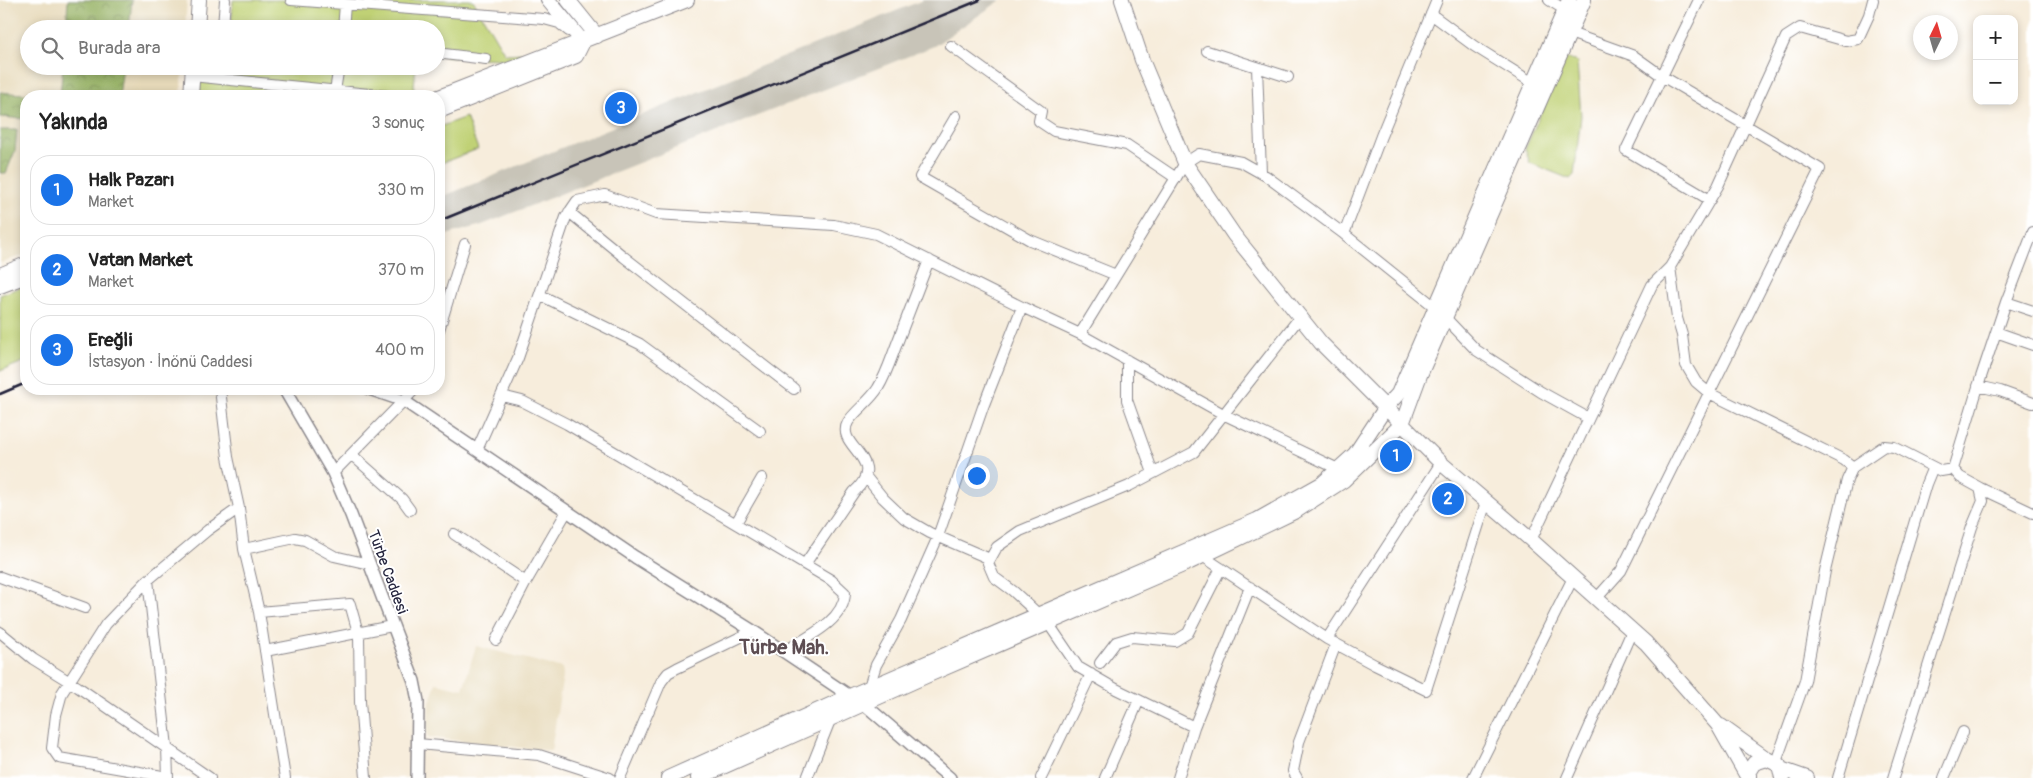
<!DOCTYPE html>
<html lang="tr">
<head>
<meta charset="utf-8">
<style>
  body { margin:0; font-family:Pangolin,sans-serif; background:#f6f6f6; color:#222 }
  .controls { position:absolute; right:15px; top:15px; display:grid; overflow:hidden; border-radius:10px; box-shadow:0 2px 8px #0003 }
  .controls button { width:45px; height:45px; display:grid; place-items:center; padding:0; border:0; border-bottom:1px solid #e0e0e0; background:#fff; color:#222; font:25px sans-serif }
  .compass { position:absolute; left:1913px; top:15px; width:45px; height:45px; border-radius:50%; background:#fff; box-shadow:0 2px 8px #0003; rotate:5deg }
  .you { position:absolute; left:976px; top:475px; width:18px; height:18px; margin:-12px; border:4px solid #fff; border-radius:50%; background:#1a73e8; box-shadow:0 0 0 8px #1a73e833 }
  .badge { display:grid; place-items:center; width:32px; height:32px; border-radius:50%; background:#1a73e8; color:#fff; font-size:16px; font-weight:700 }
  .pin { position:absolute; translate:-50% -50%; border:2px solid #fff; box-shadow:0 1px 5px #0006 }
  .list { margin:0; padding:0; list-style:none }
  h2 { display:flex; justify-content:space-between; align-items:center; height:65px; margin:0; padding:0 20px; font-size:21px }
  h2 small { font-size:16px; font-weight:400; color:#767676 }
  .list li { display:grid; grid-template-columns:32px 1fr auto; gap:15px; align-items:center; box-sizing:border-box; height:70px; margin:0 10px 10px; padding:0 10px; border:1px solid #e0e0e0; border-radius:20px }
  .list b { display:block; font-size:19px; white-space:nowrap }
  .list p { margin:0; font-size:16px; white-space:nowrap; color:#767676 }
  .list em { font-size:16px; font-style:normal; color:#767676 }
  .icon { flex:none; width:28px; height:28px; fill:none; stroke:currentColor; stroke-width:2; stroke-linecap:round; stroke-linejoin:round }
  .map { position:relative; flex:none; width:2033px; height:778px; overflow:hidden }
  .search { position:absolute; background:#fff; box-shadow:0 2px 8px #0003; left:20px; top:20px; width:425px; height:55px; display:flex; align-items:center; gap:12px; box-sizing:border-box; padding:0 18px; border-radius:28px; color:#767676; font-size:19px }
  .panel { position:absolute; background:#fff; box-shadow:0 2px 8px #0003; left:20px; top:90px; width:425px; height:305px; border-radius:20px }
  .map>svg:first-child { display:block }
</style>
</head>
<body>
<div class="map">
<svg width="2033" height="778" viewBox="0 0 2033 778">
  <defs>
    <pattern id="forest-crowns" width="20" height="18" patternUnits="userSpaceOnUse" patternTransform="scale(1.25)"><rect width="20" height="18" fill="#98b366"/><path d="M2 6a3 3 0 1 1 6 0M12 15a3 3 0 1 1 6 0" fill="none" stroke="#7c9155"/></pattern>
  </defs>
  <rect width="100%" height="100%" fill="#fff"/>
  <filter id="ink" filterUnits="userSpaceOnUse"><feTurbulence type="fractalNoise" baseFrequency=".02" numOctaves="2"/><feDisplacementMap in="SourceGraphic" scale="10" xChannelSelector="R" yChannelSelector="G"/><feConvolveMatrix kernelMatrix="1 2 1 2 8 2 1 2 1" color-interpolation-filters="sRGB"/></filter>
  <filter id="wash" filterUnits="userSpaceOnUse"><feTurbulence type="fractalNoise" baseFrequency=".0096" numOctaves="4" result="noise"/><feDisplacementMap in="SourceGraphic" scale="20" xChannelSelector="R" yChannelSelector="G"/><feGaussianBlur stdDeviation="1.12" result="paint"/><feColorMatrix in="noise" values="0 0 0 0 0 0 0 0 0 0 0 0 0 0 0 0 0 1.4 0 .05"/><feComposite in="paint" operator="in"/></filter>
  <g filter="url(#wash)">
    <rect width="100%" height="100%" fill="#f7eddc"/>
    <path fill="#e7daba" d="M0,0H187L185,29H29V66H183L181,96H26V254L0,263Z
      M476,646L562,668L563,675L551,751L427,737L429,706L436,683L463,689Z"/>
    <path fill="#c8c4b8" d="M923,0H1001L934,46L482,225L439,237V198Z"/>
    <path fill="#c0d174" stroke="#717a58" d="M233,0H473L505,54L524,53L520,60L436,56V29H231Z
      M1565,58L1577,62L1581,116L1574,175L1570,179L1530,163L1525,149Z
      M200,66H416L413,96H199Z
      M466,117L478,149L439,164V127Z
      M26,285V361L0,371V295Z"/>
    <path fill="url(#forest-crowns)" stroke="#5d6a50" d="M68,0H132L129,29H66Z
      M63,66H123L119,96H60Z
      M0,92L46,96H26V119L0,117Z
      M0,130H17L15,151L6,173H0Z"/>
  </g>
  <g filter="url(#ink)">
    <g fill="none" stroke-linecap="round" stroke-linejoin="round">
      <g stroke="#8c888c" stroke-width="12">
        <path id="minor" d="M291,0L544,19L559,23L569,31
          M1549,0L1565,10
          M1699,0L1626,150L1710,200
          M1431,14L1474,46L1533,83
          M197,25L236,29
          M223,27L225,0
          M343,29L345,5
          M1570,33L1634,56L1662,76L1820,169L1621,571L1596,599
          M951,46L1041,111L1039,121L1054,131L1127,145L1176,178
          M1207,51L1288,77
          M436,53L486,59
          M1257,67L1261,173
          M192,76L389,96
          M335,91L339,66
          M956,116L920,177L1030,240L1116,275
          M569,212L624,257L794,389
          M1344,234L1381,136L1437,0
          M1670,267L1677,318L1682,335L1686,365L1696,382L1709,393L1844,460L1853,467
          M540,295L640,344L760,431
          M2006,302L2033,311
          M439,330L465,244
          M1996,332L2033,345
          M1080,334L1185,163L1199,154L1241,162L1266,176L1344,234L1435,307L1476,350L1541,392L1588,418
          M1127,360V400L1153,473
          M1978,386L2000,391L2033,403
          M220,389L228,457L239,508L244,549L259,612L285,778
          M502,396L522,401L567,424L831,580L845,593C844,622 805,638 783,652
          M477,450L518,358L566,217L577,201L605,195L656,214L834,225L876,234L1022,307L1080,334L1225,415L1338,469
          M352,455L402,499L410,510
          M333,473L415,389
          M866,477L883,498L904,518L930,533L990,559
          M1980,488L2033,513
          M736,523L762,478
          M454,534L526,582L567,511
          M1531,540L1652,285L1670,267L1718,186L1786,37L1800,28L1846,41L1858,39L1869,15L1873,0
          M244,549L295,538L305,540L334,556L369,564
          M1198,553L1327,639L1375,665L1426,690L1486,502
          M805,564L854,492C890,459 834,447 848,422C854,412 871,400 878,388C886,375 891,359 896,346C907,317 918,289 929,260
          M0,577L85,608
          M148,580L167,747L168,778
          M259,612L350,604L359,636L360,702L366,778
          M0,632L33,659L78,687L210,778
          M1327,639L1441,463
          M496,640L526,582
          M265,651L392,626
          M1100,663L1116,642L1132,637L1175,641L1188,633L1221,568
          M867,693L876,665L901,620L937,539L983,407L1022,307
          M1194,727L1116,689L1078,667L1048,623L1013,591L994,577L988,563L997,547L1020,531L1129,486L1194,452L1300,317
          M418,744L539,755L610,778
          M1776,762L1805,681L1825,571L1847,480L1853,467L1884,446L1894,447L1941,471L1953,469L1981,377L2006,302L2033,232
          M168,777L59,758L52,748L56,715L62,693L106,624L148,580L208,530L239,508
          M620,778L661,682L668,673L677,668L753,631
          M807,778L831,718
          M1041,778L1091,674
          M1105,778L1139,700
          M1178,778L1194,727L1250,587
          M1297,778L1293,771L1299,742L1336,644
          M1473,778L1573,578
          M1567,778L1632,631
          M1838,778L1926,484L1933,467
          M1893,778L1972,527L1983,501L1980,488L1960,477L1953,469
          M1944,778L1963,732"/>
      </g>
      <g stroke="#8c888c" stroke-width="14">
        <path id="tertiary" d="M284,389L333,473L351,515L414,681L418,701L417,778
          M369,389L404,401L635,557L753,631L850,696L864,704L950,778"/>
      </g>
      <g stroke="#8c888c" stroke-width="16">
        <path id="secondary" d="M548,0L583,42
          M568,0L597,36
          M1122,0L1142,60L1185,163L1234,235L1321,343L1441,463L1531,540L1646,643L1718,725L1748,778
          M197,29L199,0
          M191,96L193,66
          M439,97L687,0
          M439,111L576,56L583,42
          M0,275L26,264
          M0,286L26,276
          M1721,726L1767,759
          M1781,769L1807,778
          M668,778L850,696L1257,520L1323,483L1355,454L1386,407L1398,394L1569,0
          M698,778L926,676L1190,562L1296,511L1344,480L1402,424L1420,375L1584,0
          M1749,778V771L1754,763L1767,759L1779,765L1782,778"/>
      </g>
      <use href="#minor" stroke="#fff" stroke-width="10"/>
      <use href="#tertiary" stroke="#fff" stroke-width="11"/>
      <use href="#secondary" stroke="#fff" stroke-width="14"/>
      <path stroke="#22223b" stroke-width="2.5" d="M439,221L980,0
        M0,394L26,383"/>
    </g>
  </g>
  <g text-anchor="middle" stroke-width="4" stroke-linejoin="round" paint-order="stroke">
    <g font-size="15" fill="#22223b" stroke="#fff">
      <text transform="translate(388 572) rotate(70)" y="5">Türbe Caddesi</text>
    </g>
    <g font-size="20" font-weight="bold" fill="#5d4d52" stroke="#fff">
      <text x="784" y="654">Türbe Mah.</text>
    </g>
  </g>
</svg>
<div class="controls">
<button>+</button>
<button>−</button>
</div>
<svg class="compass" viewBox="-18 -18 36 36"><path d="M0-13l5 13h-10z" fill="#e53935"/><path d="M0 13l5-13h-10z" fill="#767676"/></svg>
<div class="you"></div>
<div class="pin badge" style="left:1396px;top:456px">1</div>
<div class="pin badge" style="left:1448px;top:499px">2</div>
<div class="pin badge" style="left:621px;top:108px">3</div>
<div class="search"><svg class="icon" aria-label="search" viewBox="0 0 24 24"><circle cx="10" cy="10" r="6"/><path d="M15 15l6 6"/></svg>Burada ara</div>
<section class="panel">
<h2>Yakında<small>3 sonuç</small></h2>
<ul class="list">
<li><span class="badge">1</span><div><b>Halk Pazarı</b><p>Market</p></div><em>330 m</em></li>
<li><span class="badge">2</span><div><b>Vatan Market</b><p>Market</p></div><em>370 m</em></li>
<li><span class="badge">3</span><div><b>Ereğli</b><p>İstasyon · İnönü Caddesi</p></div><em>400 m</em></li>
</ul>
</section>
</div>
</body>
</html>
